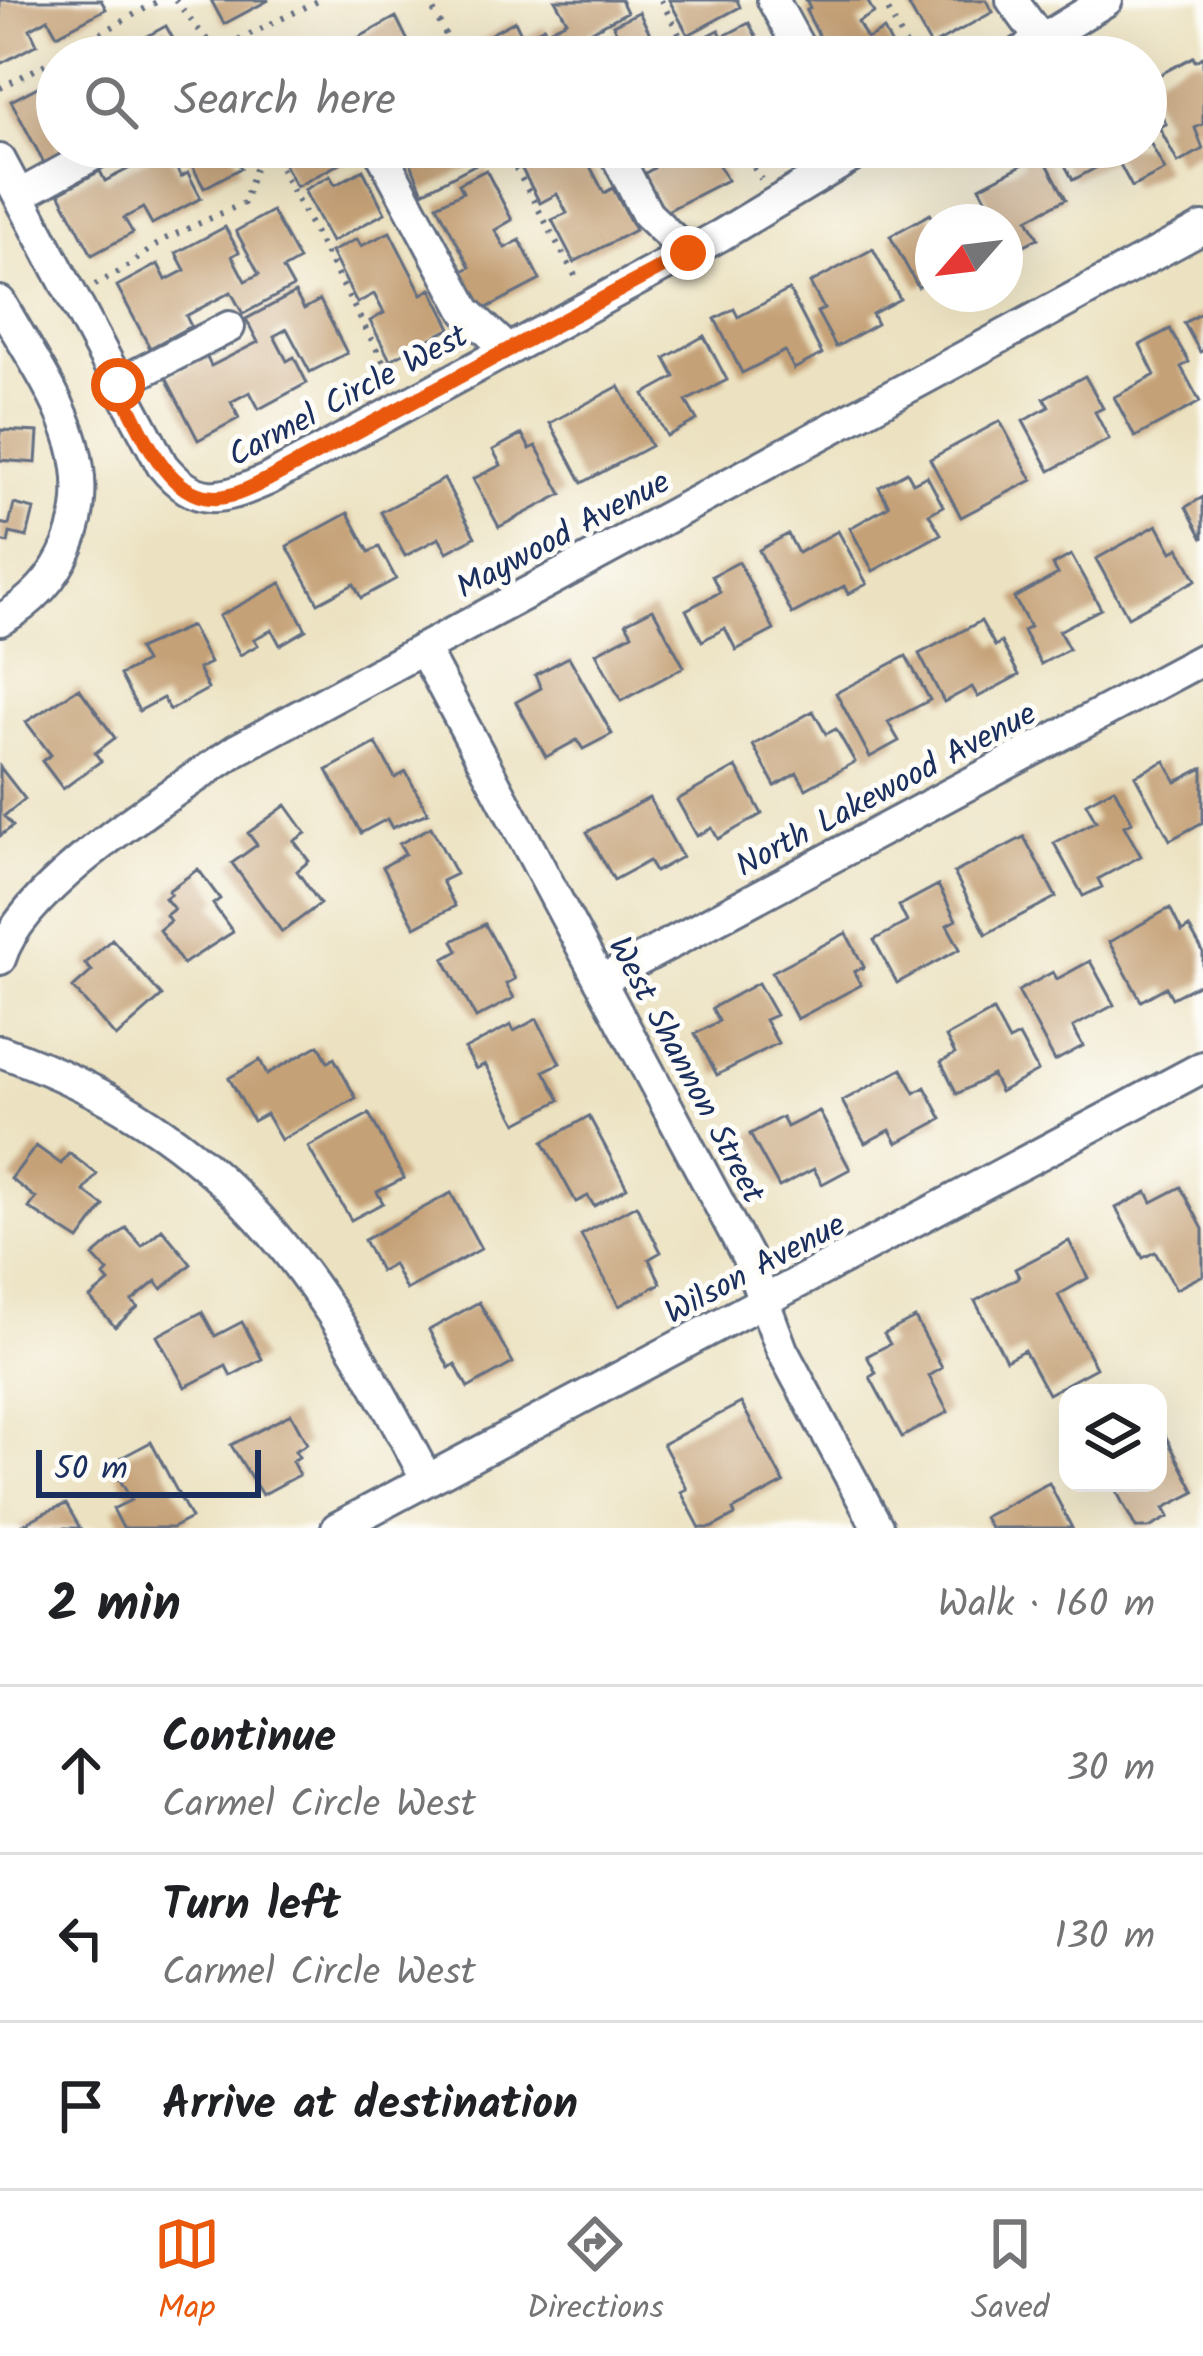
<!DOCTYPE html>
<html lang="en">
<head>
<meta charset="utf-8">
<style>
  body { margin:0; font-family:Kalam,sans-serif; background:#f6f6f6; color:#202124 }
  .controls { position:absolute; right:36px; bottom:36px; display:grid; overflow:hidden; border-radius:24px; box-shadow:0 12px 48px #0002 }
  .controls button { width:108px; height:108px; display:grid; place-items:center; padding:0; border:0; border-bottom:3px solid #e0e0e0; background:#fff; color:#202124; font:60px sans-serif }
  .compass { position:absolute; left:915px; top:204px; width:108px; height:108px; border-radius:50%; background:#fff; box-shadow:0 12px 48px #0002; rotate:242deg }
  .scale { position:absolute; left:36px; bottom:30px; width:225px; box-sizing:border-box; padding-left:12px; border:6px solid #1b2f5e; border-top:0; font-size:33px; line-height:42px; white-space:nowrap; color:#1b2f5e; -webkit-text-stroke:9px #fdfcf7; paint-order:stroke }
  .stop { position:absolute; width:36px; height:36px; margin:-27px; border:9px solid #ea580c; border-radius:50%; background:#fff }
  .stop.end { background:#ea580c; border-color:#fff; box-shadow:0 3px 12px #0008 }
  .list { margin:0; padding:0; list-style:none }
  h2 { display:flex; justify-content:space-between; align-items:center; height:156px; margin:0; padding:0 48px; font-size:51px }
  h2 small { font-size:39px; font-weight:400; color:#757577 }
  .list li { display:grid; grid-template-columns:78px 1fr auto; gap:36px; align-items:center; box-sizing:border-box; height:168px; padding:0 48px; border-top:3px solid #e0e0e0 }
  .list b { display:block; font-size:45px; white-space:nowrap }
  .list p { margin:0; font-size:39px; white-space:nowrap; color:#757577 }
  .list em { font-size:39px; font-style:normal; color:#757577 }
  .icon { flex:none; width:66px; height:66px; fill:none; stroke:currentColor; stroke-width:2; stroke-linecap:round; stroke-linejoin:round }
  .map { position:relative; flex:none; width:1203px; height:1528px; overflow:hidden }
  .search { position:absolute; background:#fff; box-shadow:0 12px 48px #0002; left:36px; right:36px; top:36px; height:132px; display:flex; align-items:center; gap:30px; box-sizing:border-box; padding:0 42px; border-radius:66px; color:#757577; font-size:45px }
  .sheet { height:660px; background:#fff }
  nav { display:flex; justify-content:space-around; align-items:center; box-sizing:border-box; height:168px; border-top:3px solid #e0e0e0; background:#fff; font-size:33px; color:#757577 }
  nav a { display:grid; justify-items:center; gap:6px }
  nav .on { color:#ea580c }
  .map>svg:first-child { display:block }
</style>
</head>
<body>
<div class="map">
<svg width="1203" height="1528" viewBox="0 0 1203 1528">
  <rect width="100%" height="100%" fill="#fdfcf7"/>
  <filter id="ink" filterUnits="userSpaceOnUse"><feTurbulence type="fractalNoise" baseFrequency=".00833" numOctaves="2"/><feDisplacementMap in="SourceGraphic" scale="24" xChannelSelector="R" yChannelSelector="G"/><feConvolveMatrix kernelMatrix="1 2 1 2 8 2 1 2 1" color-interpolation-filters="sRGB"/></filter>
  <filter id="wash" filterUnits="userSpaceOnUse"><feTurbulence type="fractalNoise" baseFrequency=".004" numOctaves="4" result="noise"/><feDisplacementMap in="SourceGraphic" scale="48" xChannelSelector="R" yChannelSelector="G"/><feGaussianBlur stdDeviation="2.7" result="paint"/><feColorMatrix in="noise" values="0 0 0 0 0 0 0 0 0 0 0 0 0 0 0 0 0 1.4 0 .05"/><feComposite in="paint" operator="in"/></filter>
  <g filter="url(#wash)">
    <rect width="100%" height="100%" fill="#ece2c1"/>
    <g id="blocks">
      <path fill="#c5a177" d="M0,0H101L106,9L57,35L48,19L30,29L37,44L0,64Z
        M211,0H269L224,24Z
        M555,0H621L627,12L584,35L591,47L617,33L613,25L639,12L662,57H566L551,29L567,21Z
        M669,0H737L740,7L688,35Z
        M806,0H867L874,13L858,22L867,39L884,30L898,57H830L806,11L810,8Z
        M920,0H986L993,12L931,46L909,6Z
        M396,17L413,51L401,57H351L345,45Z
        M515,21L523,38L544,27L560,57H474L468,46Z
        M749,23L767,57H699L692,44L719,30L722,37Z
        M166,26L183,57H135L129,46Z
        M119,43L126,57H92Z
        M1193,57L1195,61L1203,57V124L1195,128L1203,149L1178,163L1159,127L1166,124L1146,82Z
        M51,80L57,90V147H73L44,163L11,101Z
        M1146,135L1165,170L1132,187L1116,157L1073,180L1055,147H1146Z
        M146,147H176L168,152L181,177L188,173L201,198L152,224L143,208L124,218L133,233L92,255L59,193L100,171L105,181L151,157Z
        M182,147H230L241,168L204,188Z
        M275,147H341L348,159L296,187Z
        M404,147H467L476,164L423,192Z
        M510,147H580L604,193L613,188L635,230L574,262L552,220L567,213L557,194L540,203Z
        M643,147H680L683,152L693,147H709L727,180L665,212L644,174L654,168Z
        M1034,147H1038L1066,199L1028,219L1038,238L1009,253L1005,245V222H989L996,218L980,187L1024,164L1019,155Z
        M363,170L385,213L331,242L304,190L330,176L335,185Z
        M486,170L512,220L495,230L505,248L520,240L540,280L481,311L461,272L470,267L437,205L463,192L459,184Z
        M272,211L299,260L283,269L293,287L243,314L231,292L186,316L191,326L150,348L117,286L158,264L166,280L185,270L176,253L225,227L239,252L232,256L245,281L259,274L236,231Z
        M930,214L933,221V279L918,287L890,236Z
        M390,232L422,294L431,289L451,328L390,360L370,321L384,313L374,294L357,303L331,252L357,239L361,246Z
        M873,249L900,299L872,314L877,324L836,347L817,312L824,309L810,283Z
        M789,290L822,354L794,369L785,351L742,373L715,319L734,309L738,317Z
        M295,293L304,309L320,300L347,353L310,372L287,329L274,336L287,361L294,357L307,383L259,409L250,392L231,402L239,418L198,440L166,378L206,356L211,366L258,342L246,319Z
        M1203,312V351L1200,352L1184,323Z
        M1170,329L1189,362L1181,367L1200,402L1135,437L1114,397L1155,375L1140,345Z
        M704,336L727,380L686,401L697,420L667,436L644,394L675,377L665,358Z
        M1085,376L1103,408L1095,412L1109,439L1050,471L1023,421L1049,407L1044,398Z
        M619,386L651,446L582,483L550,423Z
        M1000,421L1032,480L961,517L930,459Z
        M0,430L38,432L36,463L0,460Z
        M522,434L530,449L536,446L562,494L499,527L473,479L501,465L493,450Z
        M907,472L913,483L927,476L943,506L929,514L941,534L873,571L850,528L889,506L879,487Z
        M444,479L475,537L447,552L439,538L405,556L381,512Z
        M1203,497V539L1186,507Z
        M14,504L34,509L27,537L10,533L8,543L0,541V523L9,525Z
        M348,513L369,552L379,547L396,579L361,598L354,584L318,603L287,546Z
        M1157,525L1172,552L1179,548L1196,580L1128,617L1096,559Z
        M838,531L867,584L848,594L844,586L792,614L759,550L788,534L798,553Z
        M1071,555L1101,609L1059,631L1069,649L1041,664L1023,631L1030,627L1014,598L1058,574L1053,565Z
        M739,562L774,630L736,650L725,628L702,641L686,610L720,592L712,576Z
        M281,583L306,630L280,645L272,630L254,639L258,645L240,655L219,616Z
        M653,609L684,667L621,701L596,653L632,634L626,623Z
        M981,621L995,646L1001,642L1019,675L978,697L972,687L944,702L919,654Z
        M191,626L210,663L198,669L208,689L170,710L163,698L139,711L120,675L145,662L138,649Z
        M906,656L930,700L888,722L899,741L870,757L836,693Z
        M569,657L612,734L583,749L577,740L546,757L516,702L541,688L535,675Z
        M79,688L115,738L95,753L101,761L63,789L42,761L51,755L26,722Z
        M813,711L826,734L836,729L855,762L806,789L797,773L775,786L753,745Z
        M376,743L395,778L406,772L428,813L392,828L387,819L361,833L327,770Z
        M1165,761L1176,782L1203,768V822L1170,840L1135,776Z
        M0,767L25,799L4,816L13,826L0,836Z
        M736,767L762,814L718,839L712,828L697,836L677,800Z
        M1114,788L1132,822L1124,826L1141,856L1098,879L1102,887L1083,896L1054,843L1096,821L1086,803Z
        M649,798L682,857L655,872L649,861L614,880L587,832Z
        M286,805L306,833L294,841L309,861L297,871L320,904L282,932L232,863L257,845L248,833Z
        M431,827L456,874L442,881L455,906L415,927L383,867L405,854L399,844Z
        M1024,837L1056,897L986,934L954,873Z
        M198,869L220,899L213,904L233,932L183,964L159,930L170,921L166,915L174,909L165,898L171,894L168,891Z
        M938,885L956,920L947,925L960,949L897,983L874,940L907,922L899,906Z
        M1170,908L1182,932L1189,927L1203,952V982L1172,998L1166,987L1141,1001L1109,942Z
        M485,924L515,979L506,984L514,998L476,1018L444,959L458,951L453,941Z
        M846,933L864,967L854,972L861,985L797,1019L772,972Z
        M112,939L162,996L116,1037L73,988L92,971L85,964Z
        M1090,961L1114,1005L1073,1027L1083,1046L1055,1061L1018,991L1053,972L1057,979Z
        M758,983L776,1015L765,1020L778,1043L717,1075L695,1034L719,1021L712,1008Z
        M993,1011L1009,1041L1019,1036L1038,1071L1000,1092L992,1075L957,1094L941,1062L955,1054L946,1037Z
        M537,1019L560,1063L544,1071L560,1100L517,1123L485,1064L476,1069L465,1049L511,1025L514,1031Z
        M319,1045L328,1062L334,1058L356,1098L281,1140L266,1114L253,1121L229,1078L260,1060L267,1074Z
        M902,1069L915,1093L925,1087L942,1119L897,1143L890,1130L865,1143L842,1101Z
        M819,1111L850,1169L822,1184L814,1169L779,1187L750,1134L782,1117L787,1127Z
        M369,1114L404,1178L377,1192L383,1203L351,1220L308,1147Z
        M589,1116L627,1188L594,1206L588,1196L576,1202L543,1142Z
        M36,1146L61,1164L69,1153L97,1174L84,1191L104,1206L79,1240L29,1208L36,1198L11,1179Z
        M1181,1187L1203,1229V1275L1176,1289L1155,1252L1143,1258L1116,1208L1147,1192L1152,1202Z
        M451,1193L481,1249L406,1290L393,1264L380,1271L364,1240Z
        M636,1205L661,1252L649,1259L661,1283L619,1306L581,1235Z
        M126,1228L142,1246L162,1229L191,1264L162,1289L156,1281L132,1301L138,1307L115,1327L90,1298L109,1282L104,1276L108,1272L93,1256Z
        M1069,1241L1088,1278L1058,1295L1096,1368L1048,1394L1024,1350L1006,1360L975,1301L1019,1277L1015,1269Z
        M479,1302L513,1363L468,1388L455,1364L449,1368L429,1330Z
        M202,1312L215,1336L242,1322L262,1359L231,1376L226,1366L185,1387L157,1336Z
        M915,1318L942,1368L929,1376L948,1412L902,1437L870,1377L876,1373L867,1356L890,1344L884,1334Z
        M741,1403L784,1483L733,1510L735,1515L711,1528H700L681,1492L687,1489L663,1444Z
        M291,1414L307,1444L295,1451L299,1457L292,1461L299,1475L262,1495L231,1445Z
        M1158,1422L1195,1492L1164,1508L1169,1517L1149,1528H1136L1112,1483H1158Z
        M151,1442L191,1518L172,1528H123L113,1509L131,1500L111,1463Z
        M1049,1483L1072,1528H990L984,1517Z
        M66,1504L80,1528H17L46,1512Z"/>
    </g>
  </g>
  <g filter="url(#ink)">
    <use href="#blocks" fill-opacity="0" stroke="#646e81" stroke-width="3"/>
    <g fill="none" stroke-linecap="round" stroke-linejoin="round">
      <g stroke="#646e81" stroke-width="36">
        <path id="minor" d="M773,0L804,57
          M1012,0L1041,40
          M1013,57L1107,0
          M378,147L466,311L508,350
          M612,147L647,214L688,253
          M0,160L162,465C197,508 221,500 267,480L721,235L868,147
          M20,195L107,147
          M0,302C25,347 59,395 73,444C93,516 64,585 0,620
          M118,384L229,327
          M423,649L747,1256L782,1350L878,1528
          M0,959C23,884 171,795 236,750L1203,228
          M600,981L1203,659
          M0,1051C229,1132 320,1274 427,1480
          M337,1528L1203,1067"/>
      </g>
      <path stroke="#646e81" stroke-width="6" stroke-dasharray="3 9" stroke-linecap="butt" d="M175,0L221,57
        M428,0L457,57
        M661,0L691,57
        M883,0L910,53L917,57
        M217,50L320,0
        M59,57L160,0
        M0,88L57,58
        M269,147L393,380
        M504,147L578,281
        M741,147L761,179
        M95,285L121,271L165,239L244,203L262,147"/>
      <use href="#minor" stroke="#fff" stroke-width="30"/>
    </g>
  </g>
  <g fill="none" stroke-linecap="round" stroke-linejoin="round" filter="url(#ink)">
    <path stroke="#ea580c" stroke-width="15" d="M118,385C141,426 169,514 232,495C244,492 256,485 267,480L688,253"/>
  </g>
  <g text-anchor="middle" stroke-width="10" stroke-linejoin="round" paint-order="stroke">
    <g font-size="33" fill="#1b2f5e" stroke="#fdfcf7">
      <text transform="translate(347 394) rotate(-28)" y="12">Carmel Circle West</text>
      <text transform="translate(562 533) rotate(-28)" y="12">Maywood Avenue</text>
      <text transform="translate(885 788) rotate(-28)" y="12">North Lakewood Avenue</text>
      <text transform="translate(688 1069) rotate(62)" y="12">West Shannon Street</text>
      <text transform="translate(754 1267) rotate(-28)" y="12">Wilson Avenue</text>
    </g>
  </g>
</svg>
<div class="controls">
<button><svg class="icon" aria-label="layers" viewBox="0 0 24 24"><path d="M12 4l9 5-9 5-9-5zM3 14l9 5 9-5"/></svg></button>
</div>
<svg class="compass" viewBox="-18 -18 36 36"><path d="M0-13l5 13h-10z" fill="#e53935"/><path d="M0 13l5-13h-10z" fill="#757577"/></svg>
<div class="scale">50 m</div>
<div class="stop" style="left:118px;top:385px"></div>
<div class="stop end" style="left:688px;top:253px"></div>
<div class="search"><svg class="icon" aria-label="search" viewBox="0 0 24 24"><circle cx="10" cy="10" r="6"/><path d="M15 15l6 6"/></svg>Search here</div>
</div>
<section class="sheet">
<h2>2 min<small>Walk · 160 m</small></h2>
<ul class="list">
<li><svg class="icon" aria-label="ahead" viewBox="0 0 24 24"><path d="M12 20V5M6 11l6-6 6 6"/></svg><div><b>Continue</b><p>Carmel Circle West</p></div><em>30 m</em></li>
<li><svg class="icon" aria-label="left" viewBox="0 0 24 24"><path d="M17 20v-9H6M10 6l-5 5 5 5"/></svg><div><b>Turn left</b><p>Carmel Circle West</p></div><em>130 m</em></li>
<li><svg class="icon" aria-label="arrive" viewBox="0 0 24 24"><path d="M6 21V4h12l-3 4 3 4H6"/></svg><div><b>Arrive at destination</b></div></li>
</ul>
</section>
<nav>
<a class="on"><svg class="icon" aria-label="map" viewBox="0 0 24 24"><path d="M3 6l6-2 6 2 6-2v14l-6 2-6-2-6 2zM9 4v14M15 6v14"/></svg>Map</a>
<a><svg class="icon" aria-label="directions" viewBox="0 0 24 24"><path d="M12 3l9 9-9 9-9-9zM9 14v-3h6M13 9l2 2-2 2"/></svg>Directions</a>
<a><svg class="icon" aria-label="saved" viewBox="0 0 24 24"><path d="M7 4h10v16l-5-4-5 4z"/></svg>Saved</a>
</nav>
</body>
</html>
